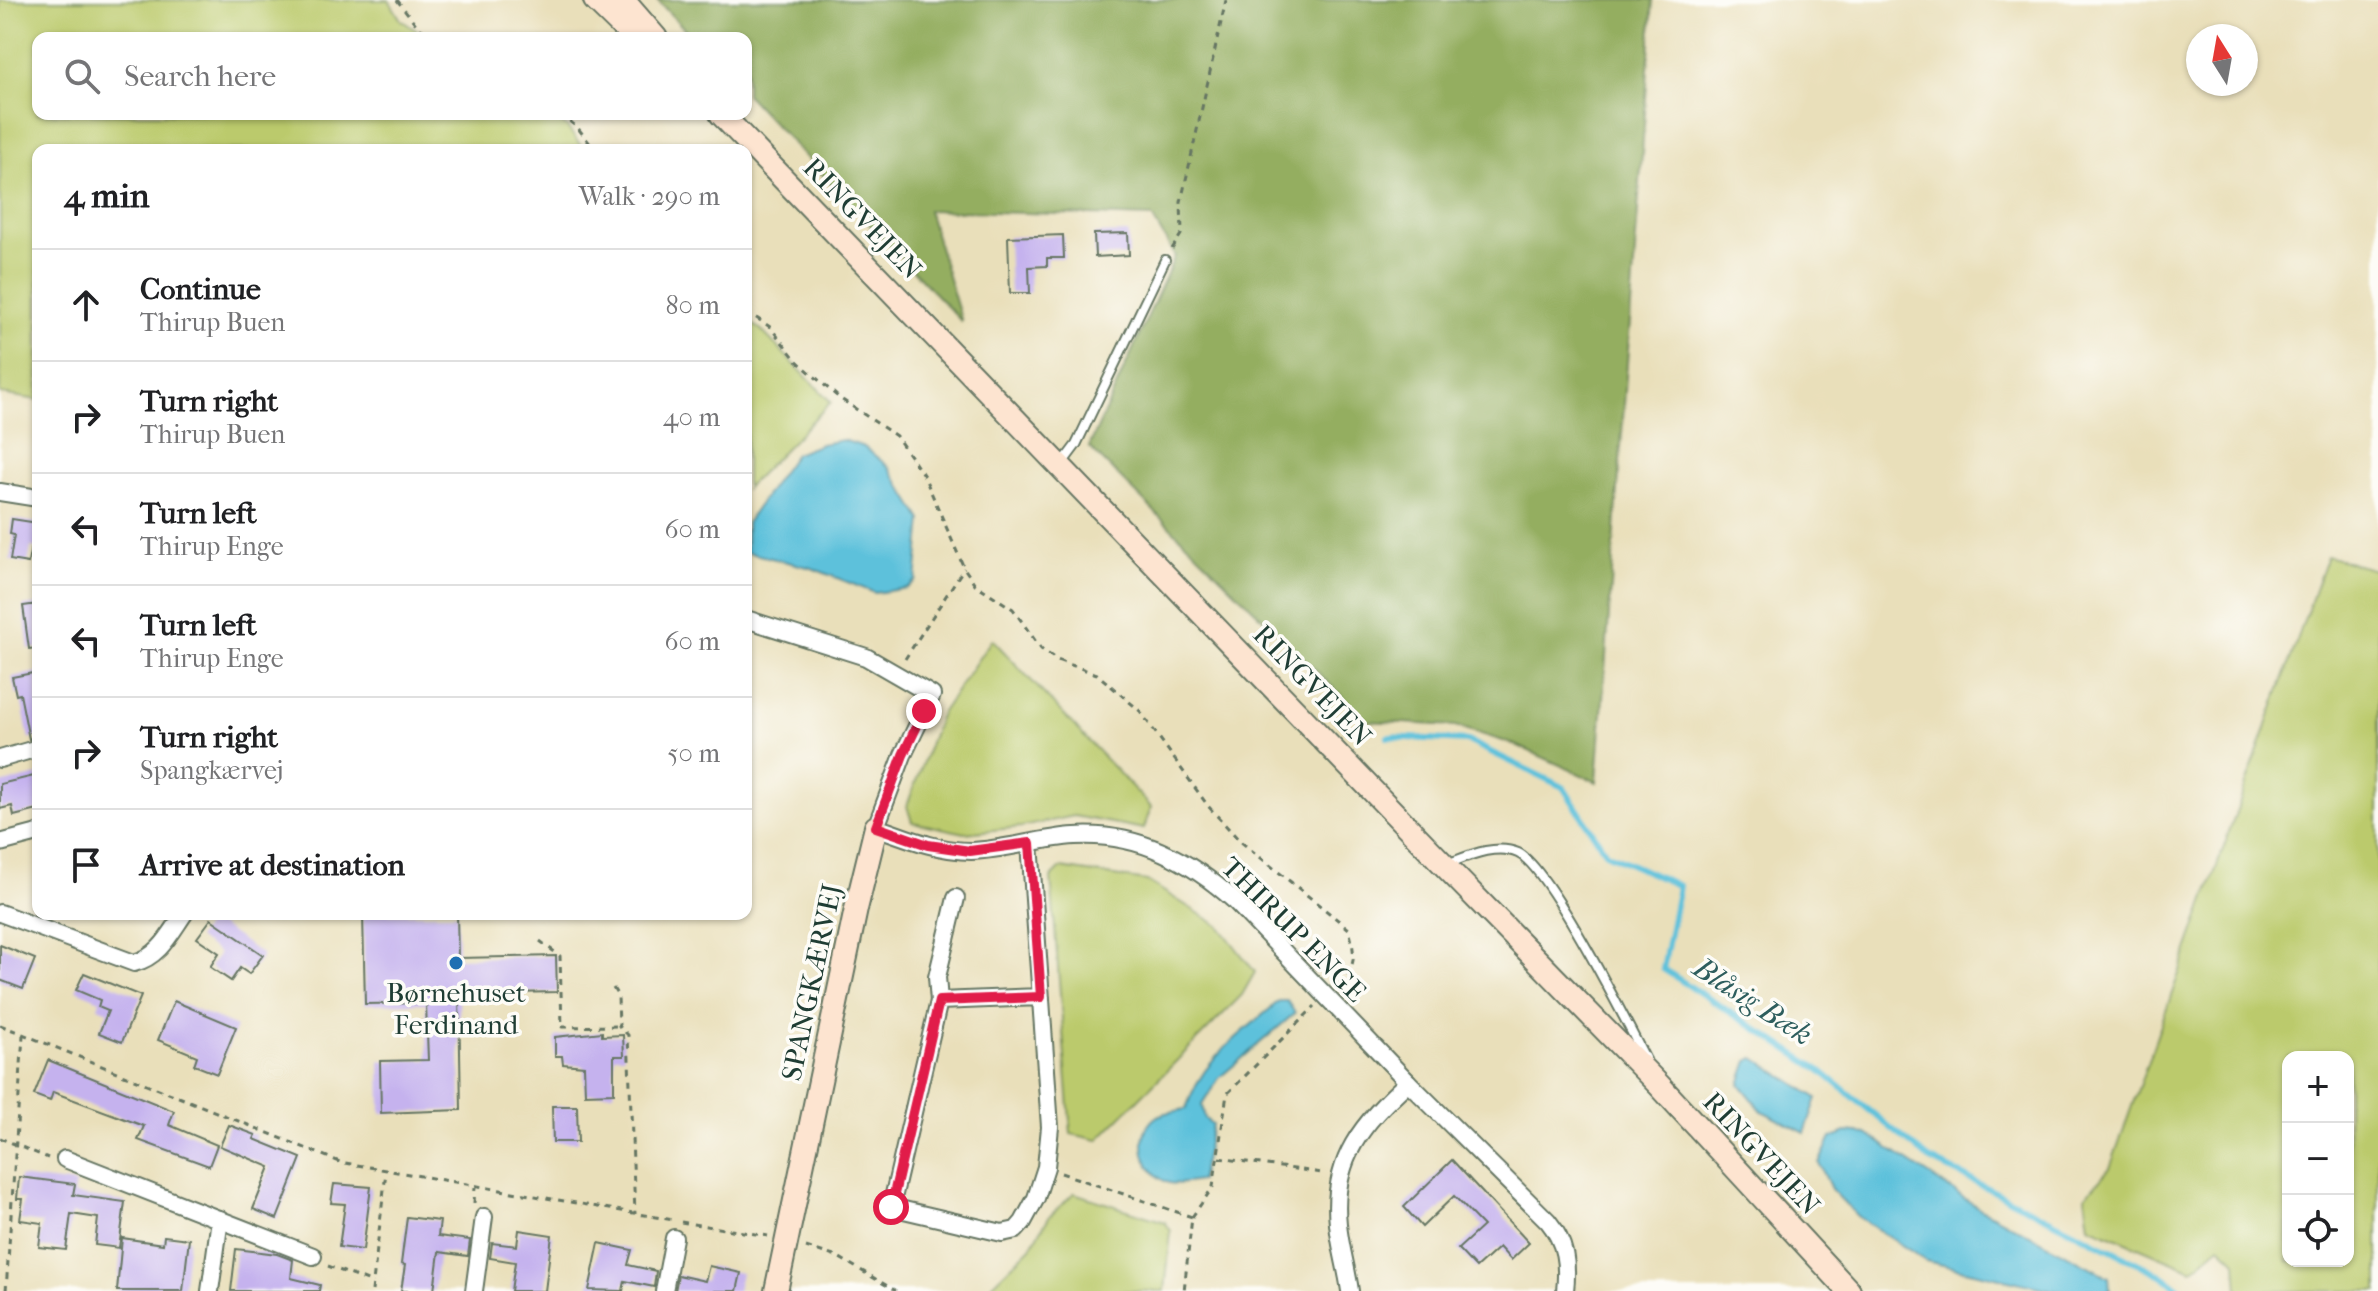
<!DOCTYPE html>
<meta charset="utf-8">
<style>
:root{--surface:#fff;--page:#f6f6f6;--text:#202124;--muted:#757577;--line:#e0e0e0}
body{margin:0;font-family:"IM FELL French Canon",serif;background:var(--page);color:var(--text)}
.controls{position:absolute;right:24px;bottom:24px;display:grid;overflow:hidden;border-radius:16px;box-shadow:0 2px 6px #0004}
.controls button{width:72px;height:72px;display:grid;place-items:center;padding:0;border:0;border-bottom:2px solid var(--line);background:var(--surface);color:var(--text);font:40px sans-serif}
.compass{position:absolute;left:2186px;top:24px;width:72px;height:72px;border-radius:50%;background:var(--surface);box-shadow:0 2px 6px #0004;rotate:349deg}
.stop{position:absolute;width:24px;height:24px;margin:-18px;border:6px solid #e11d48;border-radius:50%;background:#fff}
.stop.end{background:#e11d48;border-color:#fff;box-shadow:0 2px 8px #0008}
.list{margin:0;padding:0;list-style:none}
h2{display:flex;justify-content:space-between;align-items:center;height:104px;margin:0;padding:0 32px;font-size:34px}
h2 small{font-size:26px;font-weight:400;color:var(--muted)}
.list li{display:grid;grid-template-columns:52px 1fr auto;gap:24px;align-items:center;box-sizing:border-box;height:112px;padding:0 32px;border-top:2px solid var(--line)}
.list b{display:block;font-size:30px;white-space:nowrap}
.list p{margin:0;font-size:26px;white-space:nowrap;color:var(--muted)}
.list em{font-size:26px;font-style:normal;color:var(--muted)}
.icon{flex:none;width:44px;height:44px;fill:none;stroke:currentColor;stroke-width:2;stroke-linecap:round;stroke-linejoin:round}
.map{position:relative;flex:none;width:2378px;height:1291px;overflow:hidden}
.search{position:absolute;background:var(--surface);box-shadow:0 2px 6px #0004;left:32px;top:32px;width:720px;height:88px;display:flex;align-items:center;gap:20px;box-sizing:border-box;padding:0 28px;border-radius:16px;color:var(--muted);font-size:30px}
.panel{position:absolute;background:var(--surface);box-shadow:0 2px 6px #0004;left:32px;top:144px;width:720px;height:776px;border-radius:16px}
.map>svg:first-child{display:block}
.green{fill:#bbca6c;stroke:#6d8450;stroke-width:2;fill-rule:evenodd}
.forest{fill:#94ae60;stroke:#5a764a;stroke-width:2}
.water{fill:#5dc1db;stroke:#3e7f88;stroke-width:2}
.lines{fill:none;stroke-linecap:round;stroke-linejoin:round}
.stream{stroke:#5dc1db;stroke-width:6}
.building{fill:#c5b2ee}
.lane-casing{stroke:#667663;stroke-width:12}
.street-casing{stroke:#667663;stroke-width:20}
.secondary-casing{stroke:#667663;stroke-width:26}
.path{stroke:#667663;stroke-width:3;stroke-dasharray:6 6;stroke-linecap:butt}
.lane{stroke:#fff;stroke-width:8}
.street{stroke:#fff;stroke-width:16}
.secondary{stroke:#fde4d0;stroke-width:22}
.route{stroke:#e11d48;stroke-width:10}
.poi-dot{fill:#1f6fb2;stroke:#fdfcf7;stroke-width:3}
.labels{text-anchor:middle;stroke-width:7;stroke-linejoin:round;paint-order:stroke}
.street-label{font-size:28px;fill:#1f3d34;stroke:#fdfcf7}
.poi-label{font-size:28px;fill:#1f3d34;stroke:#fdfcf7}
.water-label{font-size:30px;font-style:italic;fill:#2e5e5e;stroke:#fdfcf7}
</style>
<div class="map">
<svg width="2378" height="1291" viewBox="0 0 2378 1291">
<rect width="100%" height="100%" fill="#fdfcf7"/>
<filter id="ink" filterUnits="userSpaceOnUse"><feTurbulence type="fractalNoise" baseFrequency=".0125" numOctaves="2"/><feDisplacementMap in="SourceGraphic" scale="16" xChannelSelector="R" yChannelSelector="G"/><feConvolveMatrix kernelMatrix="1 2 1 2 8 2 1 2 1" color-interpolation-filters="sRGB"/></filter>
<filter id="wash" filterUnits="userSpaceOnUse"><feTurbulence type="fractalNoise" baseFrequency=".006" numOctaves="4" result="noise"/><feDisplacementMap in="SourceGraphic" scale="32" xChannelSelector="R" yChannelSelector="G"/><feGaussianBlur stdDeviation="1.8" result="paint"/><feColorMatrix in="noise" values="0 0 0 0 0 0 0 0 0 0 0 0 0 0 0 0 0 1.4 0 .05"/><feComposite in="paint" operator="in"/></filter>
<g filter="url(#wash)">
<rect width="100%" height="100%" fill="#e9dfba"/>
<g class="green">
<polygon points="0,0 389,0 401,20 428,38 38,38 38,114 547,114 566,126 584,150 38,150 38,400 0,394"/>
<polygon points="746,320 760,329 831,402 746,488"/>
<path d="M2327,556L2378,571V1291H2238L2236,1261L2220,1246L2192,1270L2089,1226L2085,1196L2110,1168ZM2288,1057H2348V1261H2288Z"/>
<polygon points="992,639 1151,807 1144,829 1074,816 1022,827 965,833 912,822 907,806 940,715"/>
<polygon points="1061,868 1147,881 1219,926 1255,972 1242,995 1098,1140 1071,1134 1051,878"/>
<polygon points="1074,1193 1165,1222 1171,1231 1165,1291 986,1291 1031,1247 1049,1217"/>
</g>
<polygon class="forest" points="657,0 1653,0 1597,782 1516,745 1455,726 1367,721 1089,447 1175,256 1152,217 928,210 962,322 746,94 746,38 693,38"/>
<g class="water">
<polygon points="843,440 864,447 889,467 922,520 916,580 907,588 875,593 812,568 746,552 746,523 795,454 821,444"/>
<path d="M1279,1001H1287L1295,1013L1219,1078L1202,1105L1205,1119L1212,1124L1200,1181C1191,1182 1178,1185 1169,1183C1144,1174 1132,1135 1156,1117C1164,1112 1177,1111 1186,1109C1201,1059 1242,1034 1279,1001Z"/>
<polygon points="1755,1058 1817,1098 1805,1133 1762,1111 1740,1084 1748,1061"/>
<polygon points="1846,1132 1867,1134 1979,1208 2109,1277 2110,1291 2056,1291 1926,1261 1857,1216 1831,1189 1819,1163 1831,1138"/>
</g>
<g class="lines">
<polyline class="stream" points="1388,737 1468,741 1563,787 1606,853 1679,886 1663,969 1820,1070 1929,1159 2161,1275 2183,1291"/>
</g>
<g id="blocks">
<g class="building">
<polygon points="1128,233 1129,255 1095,257 1094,234"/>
<polygon points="1063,235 1064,258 1047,258 1047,266 1029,267 1030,293 1010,293 1008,237"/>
<polygon points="12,519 38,523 38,548 31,547 28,563 10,560 14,535 10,534"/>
<polygon points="38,604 38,648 29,649 23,606"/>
<polygon points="38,672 38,737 29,739 20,694 16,695 12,677"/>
<polygon points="38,775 38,810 14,816 12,806 0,809 0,784"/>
<polygon points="363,914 457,914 458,958 556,956 557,992 459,994 461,1110 381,1113 380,1061 428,1060 426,1003 365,1004"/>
<polygon points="211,919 263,955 249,974 240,968 231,981 210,967 219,953 197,938"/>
<polygon points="0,945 35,959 23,989 0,980"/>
<polygon points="84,973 141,996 122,1042 99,1033 108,1011 98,1007 100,1000 76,990"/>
<polygon points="174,1001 236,1027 217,1074 194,1065 197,1056 158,1040"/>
<polygon points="602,1032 602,1036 623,1035 624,1056 614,1056 614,1093 585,1094 584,1066 563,1064 562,1056 555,1056 555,1037"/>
<polygon points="48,1060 174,1111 169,1125 217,1145 209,1166 138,1140 144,1126 53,1092 50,1101 34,1095"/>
<polygon points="552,1106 577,1106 578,1142 553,1142"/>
<polygon points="229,1125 256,1135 254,1139 301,1158 277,1219 253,1209 270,1167 220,1146"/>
<polygon points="1452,1160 1529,1243 1511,1260 1499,1247 1476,1268 1458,1249 1483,1226 1454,1196 1422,1227 1404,1207"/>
<polygon points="19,1177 75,1184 73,1195 125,1202 119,1248 95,1245 98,1218 71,1214 66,1250 39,1247 42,1223 20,1220 23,1199 17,1199"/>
<polygon points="334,1184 371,1187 363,1250 339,1247 345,1204 331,1203"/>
<polygon points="407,1217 440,1221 438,1236 470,1240 468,1256 439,1252 434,1291 401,1291 405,1265 401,1264"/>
<polygon points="519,1230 552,1235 545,1291 511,1291 515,1262 490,1258 492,1243 517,1246"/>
<polygon points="164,1236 189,1239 183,1291 117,1291 122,1238 163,1244"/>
<polygon points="599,1243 632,1250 628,1265 656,1271 654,1287 625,1281 623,1291 589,1290"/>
<polygon points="236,1249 277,1254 293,1260 291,1278 320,1285 319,1291 231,1291"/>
<polygon points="709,1266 741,1273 737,1291 675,1291 678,1275 705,1281"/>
</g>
</g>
</g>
<g filter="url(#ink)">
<use href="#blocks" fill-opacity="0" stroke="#667663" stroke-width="2"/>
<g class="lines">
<defs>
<g id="lane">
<polyline points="1061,465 1076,445 1165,260"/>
<path d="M1447,864C1468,856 1496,843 1518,853C1548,866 1627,1023 1646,1060"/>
</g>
<g id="street">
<polyline points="0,492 38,498"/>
<path d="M746,619L866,657L932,695L903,755L876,827C907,838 938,851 971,851C1006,850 1040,838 1075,836C1137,832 1191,861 1235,901L1408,1082L1548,1221C1566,1243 1568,1264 1565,1291"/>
<polyline points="0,759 38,748"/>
<polyline points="0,843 38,833"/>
<polyline points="1030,843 1050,1127 1046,1167 1036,1198 1023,1222 1016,1230 1002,1233 891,1207 939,1001 1041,997"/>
<path d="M0,913L134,963C159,957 170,934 184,914"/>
<polyline points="939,1001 937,977 956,898"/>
<polyline points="65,1159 313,1256"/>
<polyline points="210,1291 220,1219"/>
<polyline points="474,1291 484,1217"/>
<polyline points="664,1291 674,1238"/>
<path d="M1350,1291C1347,1269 1340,1247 1338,1224C1331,1159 1363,1123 1408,1082"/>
</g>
<g id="secondary">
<polyline points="595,0 634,38"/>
<polyline points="623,0 656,38"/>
<polyline points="721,114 1444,865 1659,1085 1849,1291"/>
<polyline points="776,1291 856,909 876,827"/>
</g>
</defs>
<use href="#lane" class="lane-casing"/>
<use href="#street" class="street-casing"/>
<use href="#secondary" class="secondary-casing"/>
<g class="path">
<polyline points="397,0 419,28 437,38"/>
<polyline points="560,114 577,127 595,150"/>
<polyline points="1172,249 1182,233 1181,202 1226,0"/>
<path d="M746,311L770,327L797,361L838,397L896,436L924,476L964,568L975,584L1013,609L1041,649L1057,660L1097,674L1140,711L1208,806L1240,841L1349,929C1355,955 1358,966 1337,984"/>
<polyline points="905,659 964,568"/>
<polyline points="540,941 560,956 562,1027 619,1026"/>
<polyline points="613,988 618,996 619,1026 628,1035 635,1214"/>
<polyline points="0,1025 340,1162 673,1220"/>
<polyline points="0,1138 48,1158"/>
<polyline points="1219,1158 1322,1173"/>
<polyline points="1061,1173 1192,1217 1184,1291"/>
<polyline points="474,1203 475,1187"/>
<polyline points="1192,1217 1213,1187 1227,1094 1315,1006"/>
<polyline points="681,1222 768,1236"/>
<polyline points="806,1247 840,1258 896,1291"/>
<polyline points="328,1266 373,1283"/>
<polyline points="6,1291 23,1035"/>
<polyline points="372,1291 386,1172"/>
</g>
<use href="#lane" class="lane"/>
<use href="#street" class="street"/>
<use href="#secondary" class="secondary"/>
</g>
</g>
<g class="lines" filter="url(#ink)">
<polyline class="route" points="891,1207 939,1001 1041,997 1030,843 970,851 928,845 876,827 903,755 924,711"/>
</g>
<circle class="poi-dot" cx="456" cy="963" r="8"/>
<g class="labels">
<g class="street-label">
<text transform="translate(863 218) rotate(46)" y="10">RINGVEJEN</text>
<text transform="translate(1313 685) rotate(46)" y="10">RINGVEJEN</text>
<text transform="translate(1294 929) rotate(45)" y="10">THIRUP ENGE</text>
<text transform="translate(811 982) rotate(-78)" y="10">SPANGKÆRVEJ</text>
<text transform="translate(1762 1153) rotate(47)" y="10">RINGVEJEN</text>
</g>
<g class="poi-label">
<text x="456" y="1002">Børnehuset<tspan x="456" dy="32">Ferdinand</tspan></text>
</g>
<g class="water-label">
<text transform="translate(1753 1001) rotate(33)" y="10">Blåsig Bæk</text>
</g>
</g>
</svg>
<div class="controls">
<button>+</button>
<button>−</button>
<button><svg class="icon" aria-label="locate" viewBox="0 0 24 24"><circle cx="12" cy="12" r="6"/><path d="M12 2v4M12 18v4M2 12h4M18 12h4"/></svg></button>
</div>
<svg class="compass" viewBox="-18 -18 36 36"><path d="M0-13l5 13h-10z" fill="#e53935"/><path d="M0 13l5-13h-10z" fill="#757577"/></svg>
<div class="stop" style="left:891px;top:1207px"></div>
<div class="stop end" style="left:924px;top:711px"></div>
<div class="search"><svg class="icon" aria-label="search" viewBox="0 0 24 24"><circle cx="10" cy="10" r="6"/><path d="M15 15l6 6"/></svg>Search here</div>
<section class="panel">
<h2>4 min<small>Walk · 290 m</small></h2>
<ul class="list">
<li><svg class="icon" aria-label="ahead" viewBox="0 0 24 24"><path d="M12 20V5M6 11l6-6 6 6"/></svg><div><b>Continue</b><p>Thirup Buen</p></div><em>80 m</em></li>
<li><svg class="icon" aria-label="right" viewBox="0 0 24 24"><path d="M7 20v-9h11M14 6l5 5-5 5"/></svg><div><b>Turn right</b><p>Thirup Buen</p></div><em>40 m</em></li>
<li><svg class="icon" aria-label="left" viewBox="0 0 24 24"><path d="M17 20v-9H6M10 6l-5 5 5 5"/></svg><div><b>Turn left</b><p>Thirup Enge</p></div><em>60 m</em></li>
<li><svg class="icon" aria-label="left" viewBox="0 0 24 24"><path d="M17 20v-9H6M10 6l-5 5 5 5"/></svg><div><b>Turn left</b><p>Thirup Enge</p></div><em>60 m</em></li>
<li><svg class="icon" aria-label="right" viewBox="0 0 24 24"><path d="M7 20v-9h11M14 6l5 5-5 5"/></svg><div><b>Turn right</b><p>Spangkærvej</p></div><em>50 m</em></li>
<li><svg class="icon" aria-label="arrive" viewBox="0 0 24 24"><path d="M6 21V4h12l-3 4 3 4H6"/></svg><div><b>Arrive at destination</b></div></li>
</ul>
</section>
</div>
